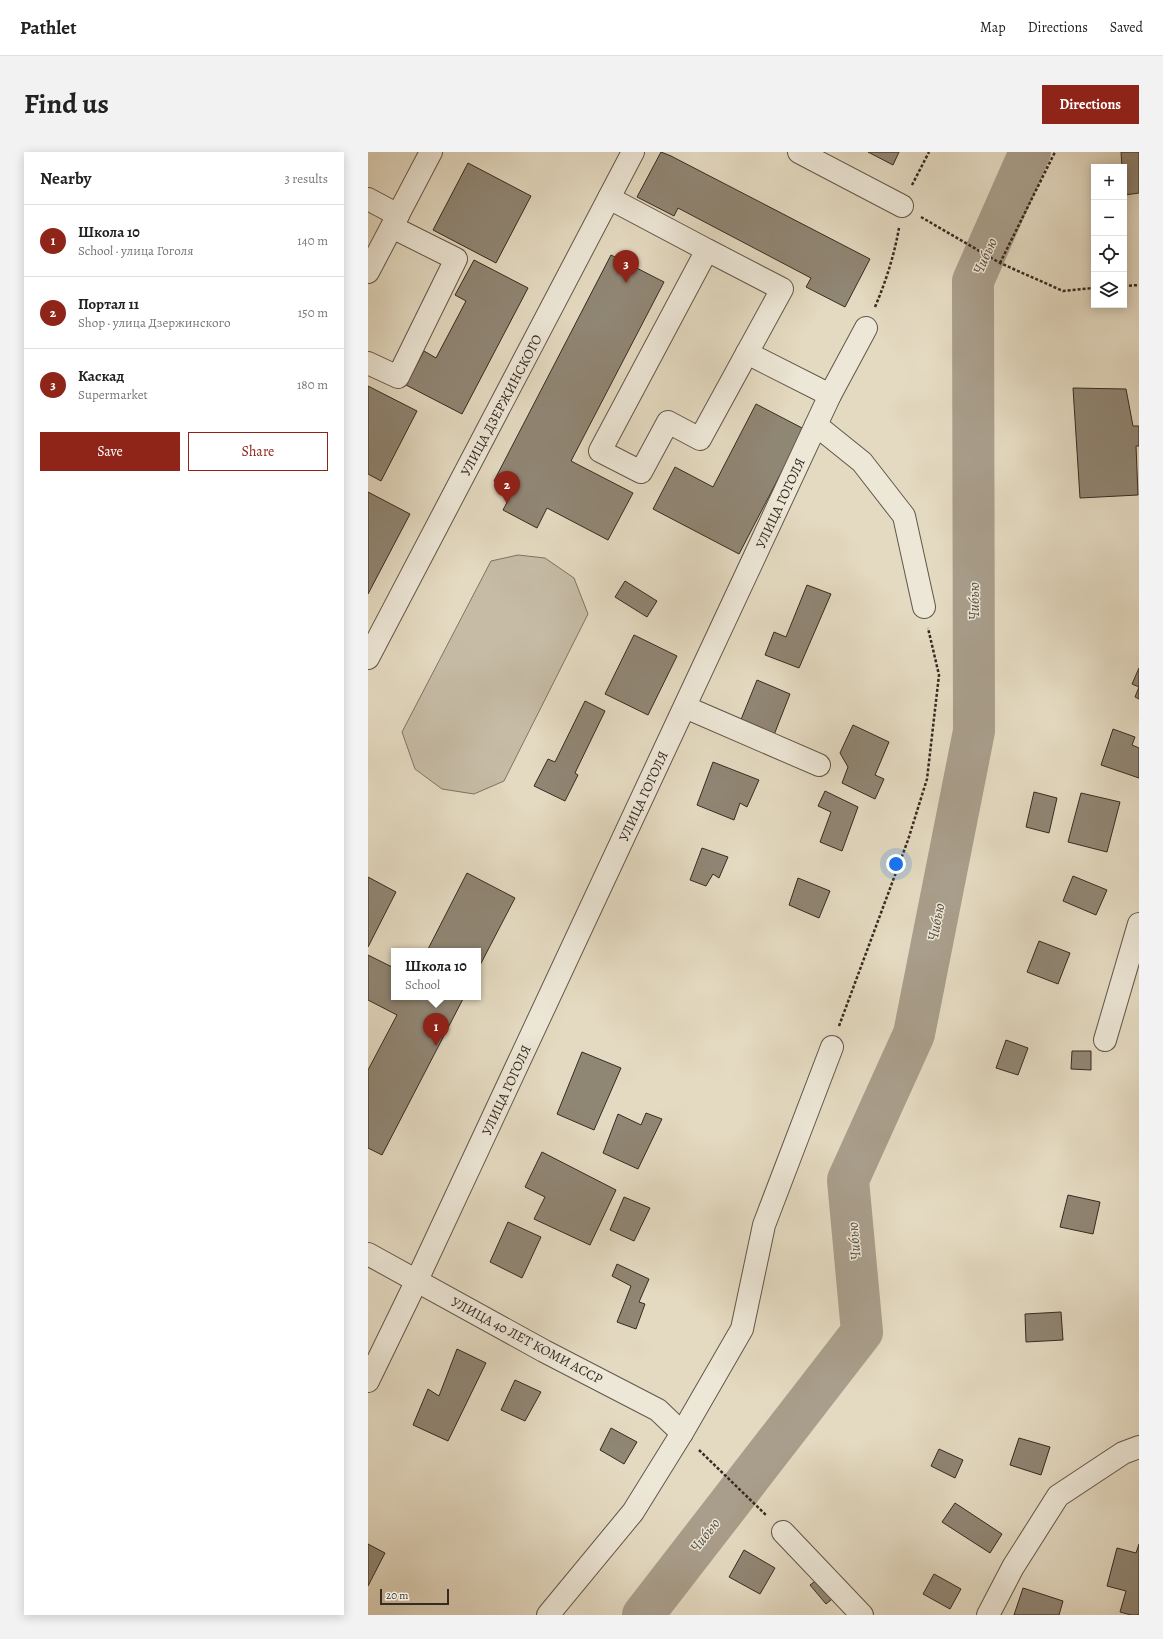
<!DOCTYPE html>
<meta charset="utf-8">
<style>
:root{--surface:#fff;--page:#f2f2f2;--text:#222;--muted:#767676;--line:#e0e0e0;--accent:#8f2418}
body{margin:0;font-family:Alegreya,serif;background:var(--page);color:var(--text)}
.controls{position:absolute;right:12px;top:12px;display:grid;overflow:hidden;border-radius:0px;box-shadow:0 2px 10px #0003}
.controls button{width:36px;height:36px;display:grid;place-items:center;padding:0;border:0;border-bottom:1px solid var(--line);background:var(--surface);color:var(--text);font:20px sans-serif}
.scale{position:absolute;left:12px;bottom:10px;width:69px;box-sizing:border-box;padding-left:4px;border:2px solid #362b21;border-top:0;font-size:11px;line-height:14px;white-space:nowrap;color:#362b21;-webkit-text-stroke:3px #ede7d7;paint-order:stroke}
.you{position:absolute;left:528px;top:712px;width:14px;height:14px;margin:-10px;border:3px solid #fff;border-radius:50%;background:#1a73e8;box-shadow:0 0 0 6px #1a73e833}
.badge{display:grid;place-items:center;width:26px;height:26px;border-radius:50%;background:var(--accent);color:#fff;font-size:13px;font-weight:700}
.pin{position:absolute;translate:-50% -33px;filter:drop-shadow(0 1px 2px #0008)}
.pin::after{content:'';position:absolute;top:21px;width:14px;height:12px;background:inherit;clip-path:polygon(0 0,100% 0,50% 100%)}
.popup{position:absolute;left:23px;top:796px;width:90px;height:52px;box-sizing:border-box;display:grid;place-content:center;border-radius:0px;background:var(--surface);filter:drop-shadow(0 1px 3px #0005);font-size:13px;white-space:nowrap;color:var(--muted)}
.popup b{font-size:15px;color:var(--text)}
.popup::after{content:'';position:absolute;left:50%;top:100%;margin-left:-8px;border:8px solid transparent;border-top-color:var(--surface)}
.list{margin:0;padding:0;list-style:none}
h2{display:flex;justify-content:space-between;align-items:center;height:52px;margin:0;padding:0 16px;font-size:17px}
h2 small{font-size:13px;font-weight:400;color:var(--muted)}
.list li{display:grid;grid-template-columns:26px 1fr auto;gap:12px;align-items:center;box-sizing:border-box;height:72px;padding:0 16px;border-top:1px solid var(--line)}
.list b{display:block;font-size:15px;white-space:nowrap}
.list p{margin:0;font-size:13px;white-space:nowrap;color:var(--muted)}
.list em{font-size:13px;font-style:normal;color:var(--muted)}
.actions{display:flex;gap:8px;padding:12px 16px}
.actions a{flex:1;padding:9px 0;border:1px solid var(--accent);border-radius:0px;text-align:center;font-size:14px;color:var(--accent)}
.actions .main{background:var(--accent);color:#fff}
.icon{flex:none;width:22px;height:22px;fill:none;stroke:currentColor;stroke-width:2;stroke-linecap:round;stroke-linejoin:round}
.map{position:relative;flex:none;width:771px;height:1463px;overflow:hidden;border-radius:0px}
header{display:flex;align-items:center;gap:24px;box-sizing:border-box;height:56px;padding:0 20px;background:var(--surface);border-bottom:1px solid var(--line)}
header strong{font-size:19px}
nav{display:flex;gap:22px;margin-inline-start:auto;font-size:14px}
.intro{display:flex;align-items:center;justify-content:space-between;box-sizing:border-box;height:96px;padding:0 24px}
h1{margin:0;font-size:28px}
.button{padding:10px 18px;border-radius:0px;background:var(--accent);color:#fff;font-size:14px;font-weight:700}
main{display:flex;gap:24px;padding:0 24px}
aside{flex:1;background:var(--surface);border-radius:0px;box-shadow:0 2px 10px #0003}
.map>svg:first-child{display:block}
.green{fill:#c6bca6;stroke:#7e7464}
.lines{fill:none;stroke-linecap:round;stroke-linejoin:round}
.river{stroke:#a99e8b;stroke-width:42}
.building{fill:#908674;stroke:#362b21}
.minor-casing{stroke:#625749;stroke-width:24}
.path{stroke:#362b21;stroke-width:2.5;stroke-dasharray:3 2;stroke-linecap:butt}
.minor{stroke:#ede7d7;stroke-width:22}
.labels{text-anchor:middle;stroke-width:3;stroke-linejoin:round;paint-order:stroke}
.street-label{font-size:14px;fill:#362b21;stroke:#ede7d7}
.water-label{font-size:15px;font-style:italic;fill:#584e41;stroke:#ede7d7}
</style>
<header>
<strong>Pathlet</strong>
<nav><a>Map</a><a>Directions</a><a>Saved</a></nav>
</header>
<div class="intro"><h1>Find us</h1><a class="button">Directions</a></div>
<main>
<aside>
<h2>Nearby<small>3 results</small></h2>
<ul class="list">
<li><span class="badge">1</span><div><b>Школа 10</b><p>School · улица Гоголя</p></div><em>140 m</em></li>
<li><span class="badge">2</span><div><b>Портал 11</b><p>Shop · улица Дзержинского</p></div><em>150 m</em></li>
<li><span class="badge">3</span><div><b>Каскад</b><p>Supermarket</p></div><em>180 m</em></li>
</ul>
<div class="actions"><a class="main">Save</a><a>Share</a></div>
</aside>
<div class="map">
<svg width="771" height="1463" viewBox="0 0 771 1463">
<rect width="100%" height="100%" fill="#e4dac1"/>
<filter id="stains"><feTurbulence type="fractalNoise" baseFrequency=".005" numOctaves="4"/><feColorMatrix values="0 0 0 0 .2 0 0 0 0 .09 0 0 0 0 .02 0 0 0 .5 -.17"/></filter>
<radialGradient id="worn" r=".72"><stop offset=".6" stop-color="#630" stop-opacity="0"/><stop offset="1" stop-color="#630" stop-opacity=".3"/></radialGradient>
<polygon class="green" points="150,403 177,406 206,426 220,462 136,629 106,642 74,637 47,617 34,580 123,409"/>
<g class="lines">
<polyline class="river" points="275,1463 494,1180 480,1028 546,882 606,579 605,129 662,0"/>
</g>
<g class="building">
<polygon points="293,0 303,4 502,107 477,155 438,135 443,126 310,56 306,64 269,45"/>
<polygon points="500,0 531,0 525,13"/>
<polygon points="753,0 771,0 771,41 757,43 756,15 754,15"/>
<polygon points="100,11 163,44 128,111 65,78"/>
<polygon points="243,103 296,130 203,309 265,341 240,388 179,356 169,376 135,358 145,339 126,329"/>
<polygon points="106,108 160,136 94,262 38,233 56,199 68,206 98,149 87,143"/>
<polygon points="0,234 49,259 13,329 0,322"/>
<polygon points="705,236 758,237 765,274 771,274 771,294 768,294 770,343 712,346"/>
<polygon points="388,252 436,277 371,402 285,357 307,315 345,335"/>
<polygon points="0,340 42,362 0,442"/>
<polygon points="257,429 289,449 279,465 247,445"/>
<polygon points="439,433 463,442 431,516 397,503 406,480 418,485"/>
<polygon points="266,483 309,504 280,563 237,542"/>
<polygon points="771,516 771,547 767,545 771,535 764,532"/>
<polygon points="389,528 422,542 404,588 370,575"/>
<polygon points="217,549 237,559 207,621 210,623 197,649 166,634 180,607 187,610"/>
<polygon points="485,573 521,590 507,623 516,627 507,647 474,631 480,615 472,601"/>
<polygon points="745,577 767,585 764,593 771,596 771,626 733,613"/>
<polygon points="345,610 391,628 379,655 372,651 366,668 329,653"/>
<polygon points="457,639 490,655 474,699 452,690 463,660 450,654"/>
<polygon points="666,640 689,646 681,681 658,675"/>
<polygon points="713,641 752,650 739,700 700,690"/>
<polygon points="334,696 360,705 351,726 345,722 338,734 322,728"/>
<polygon points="99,721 147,746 110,817 110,799 59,799"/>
<polygon points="705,724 739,738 728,763 695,749"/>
<polygon points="0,725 28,740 0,795"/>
<polygon points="430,726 462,739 451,766 421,753"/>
<polygon points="671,789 702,801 690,832 659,820"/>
<polygon points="0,803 26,816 26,845 96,845 14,1003 0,996 0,918 29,863 0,848"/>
<polygon points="638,888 660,896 650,923 628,916"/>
<polygon points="704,899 723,899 723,918 703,917"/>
<polygon points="214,900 253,916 226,978 189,962"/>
<polygon points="278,961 294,967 270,1017 235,1001 250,962 273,973"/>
<polygon points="174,1000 248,1038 222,1093 166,1067 177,1045 157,1035"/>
<polygon points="700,1043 732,1050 725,1082 692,1075"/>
<polygon points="256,1045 282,1056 266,1089 242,1078"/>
<polygon points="140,1070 173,1085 154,1126 122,1110"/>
<polygon points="249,1112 281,1127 271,1150 277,1152 268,1177 249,1170 263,1134 244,1124"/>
<polygon points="693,1160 695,1188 658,1190 657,1162"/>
<polygon points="89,1197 118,1211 80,1289 45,1273 60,1237 71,1244"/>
<polygon points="147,1228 173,1240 157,1269 133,1258"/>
<polygon points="243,1276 269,1290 256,1312 232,1298"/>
<polygon points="651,1286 682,1295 673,1323 642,1313"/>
<polygon points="571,1297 595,1308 587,1326 563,1314"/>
<polygon points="587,1351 634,1382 622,1401 574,1370"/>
<polygon points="0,1392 17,1401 0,1434"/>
<polygon points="771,1392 771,1463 763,1463 752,1460 758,1439 739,1434 749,1396 768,1401"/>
<polygon points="376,1398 407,1416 392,1442 361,1425"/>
<polygon points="566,1422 593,1437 582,1457 555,1442"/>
<polygon points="454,1424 469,1443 458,1452 442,1433"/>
<polygon points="655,1436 695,1449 691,1463 646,1463"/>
</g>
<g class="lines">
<defs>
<g id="minor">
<polyline points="431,0 534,54"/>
<polyline points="241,46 339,98 232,299 273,320 300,270 332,287 414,137 339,98"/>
<polyline points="0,47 30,63"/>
<polyline points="0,120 63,0"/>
<polyline points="379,201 462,243"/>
<polyline points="0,211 30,225 88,107 24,75"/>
<polyline points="448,273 494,310 536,364 556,455"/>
<polyline points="0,506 265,0"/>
<polyline points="317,555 451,613"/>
<polyline points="737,888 771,772"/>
<polyline points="0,1102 176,1199 290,1258 314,1281"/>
<polyline points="0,1229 49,1128 462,243 498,176"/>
<polyline points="415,1380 494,1463"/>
<polyline points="180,1463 265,1360 314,1281 374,1177 396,1073 464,895"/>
<polyline points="620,1463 645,1415 690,1344 755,1301 771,1295"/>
</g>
</defs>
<use href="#minor" class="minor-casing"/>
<g class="path">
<polyline points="544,33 561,0"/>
<polyline points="553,65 632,111 695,139 726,136"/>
<polyline points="632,111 687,0"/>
<polyline points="756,134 771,133"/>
<path d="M507,155C518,129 526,104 531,76"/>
<polyline points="471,874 540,688 559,627 571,523 560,476"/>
<polyline points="331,1298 399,1364"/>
</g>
<use href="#minor" class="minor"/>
</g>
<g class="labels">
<g class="street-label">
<text transform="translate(133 253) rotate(-62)" y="5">УЛИЦА ДЗЕРЖИНСКОГО</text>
<text transform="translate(412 351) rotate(-65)" y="5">УЛИЦА ГОГОЛЯ</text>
<text transform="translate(275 644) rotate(-65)" y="5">УЛИЦА ГОГОЛЯ</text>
<text transform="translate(138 938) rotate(-65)" y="5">УЛИЦА ГОГОЛЯ</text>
<text transform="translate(159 1188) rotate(28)" y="5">УЛИЦА 40 ЛЕТ КОМИ АССР</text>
</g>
<g class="water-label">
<text transform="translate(617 104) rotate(-66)" y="5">Чибью</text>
<text transform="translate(606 449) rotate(-90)" y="5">Чибью</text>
<text transform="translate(568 770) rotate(-79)" y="5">Чибью</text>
<text transform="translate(486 1089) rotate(-95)" y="5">Чибью</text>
<text transform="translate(337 1383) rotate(-52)" y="5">Чибью</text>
</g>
</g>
<rect width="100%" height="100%" filter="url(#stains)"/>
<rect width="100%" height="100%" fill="url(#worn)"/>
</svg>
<div class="controls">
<button>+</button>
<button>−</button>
<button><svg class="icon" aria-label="locate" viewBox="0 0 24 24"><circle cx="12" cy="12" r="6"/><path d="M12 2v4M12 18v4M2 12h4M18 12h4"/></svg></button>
<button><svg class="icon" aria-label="layers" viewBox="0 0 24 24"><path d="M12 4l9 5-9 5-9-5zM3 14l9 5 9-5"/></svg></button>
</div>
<div class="scale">20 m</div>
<div class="you"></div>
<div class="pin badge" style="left:68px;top:894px">1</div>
<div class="popup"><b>Школа 10</b>School</div>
<div class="pin badge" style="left:139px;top:352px">2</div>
<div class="pin badge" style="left:258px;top:131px">3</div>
</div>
</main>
